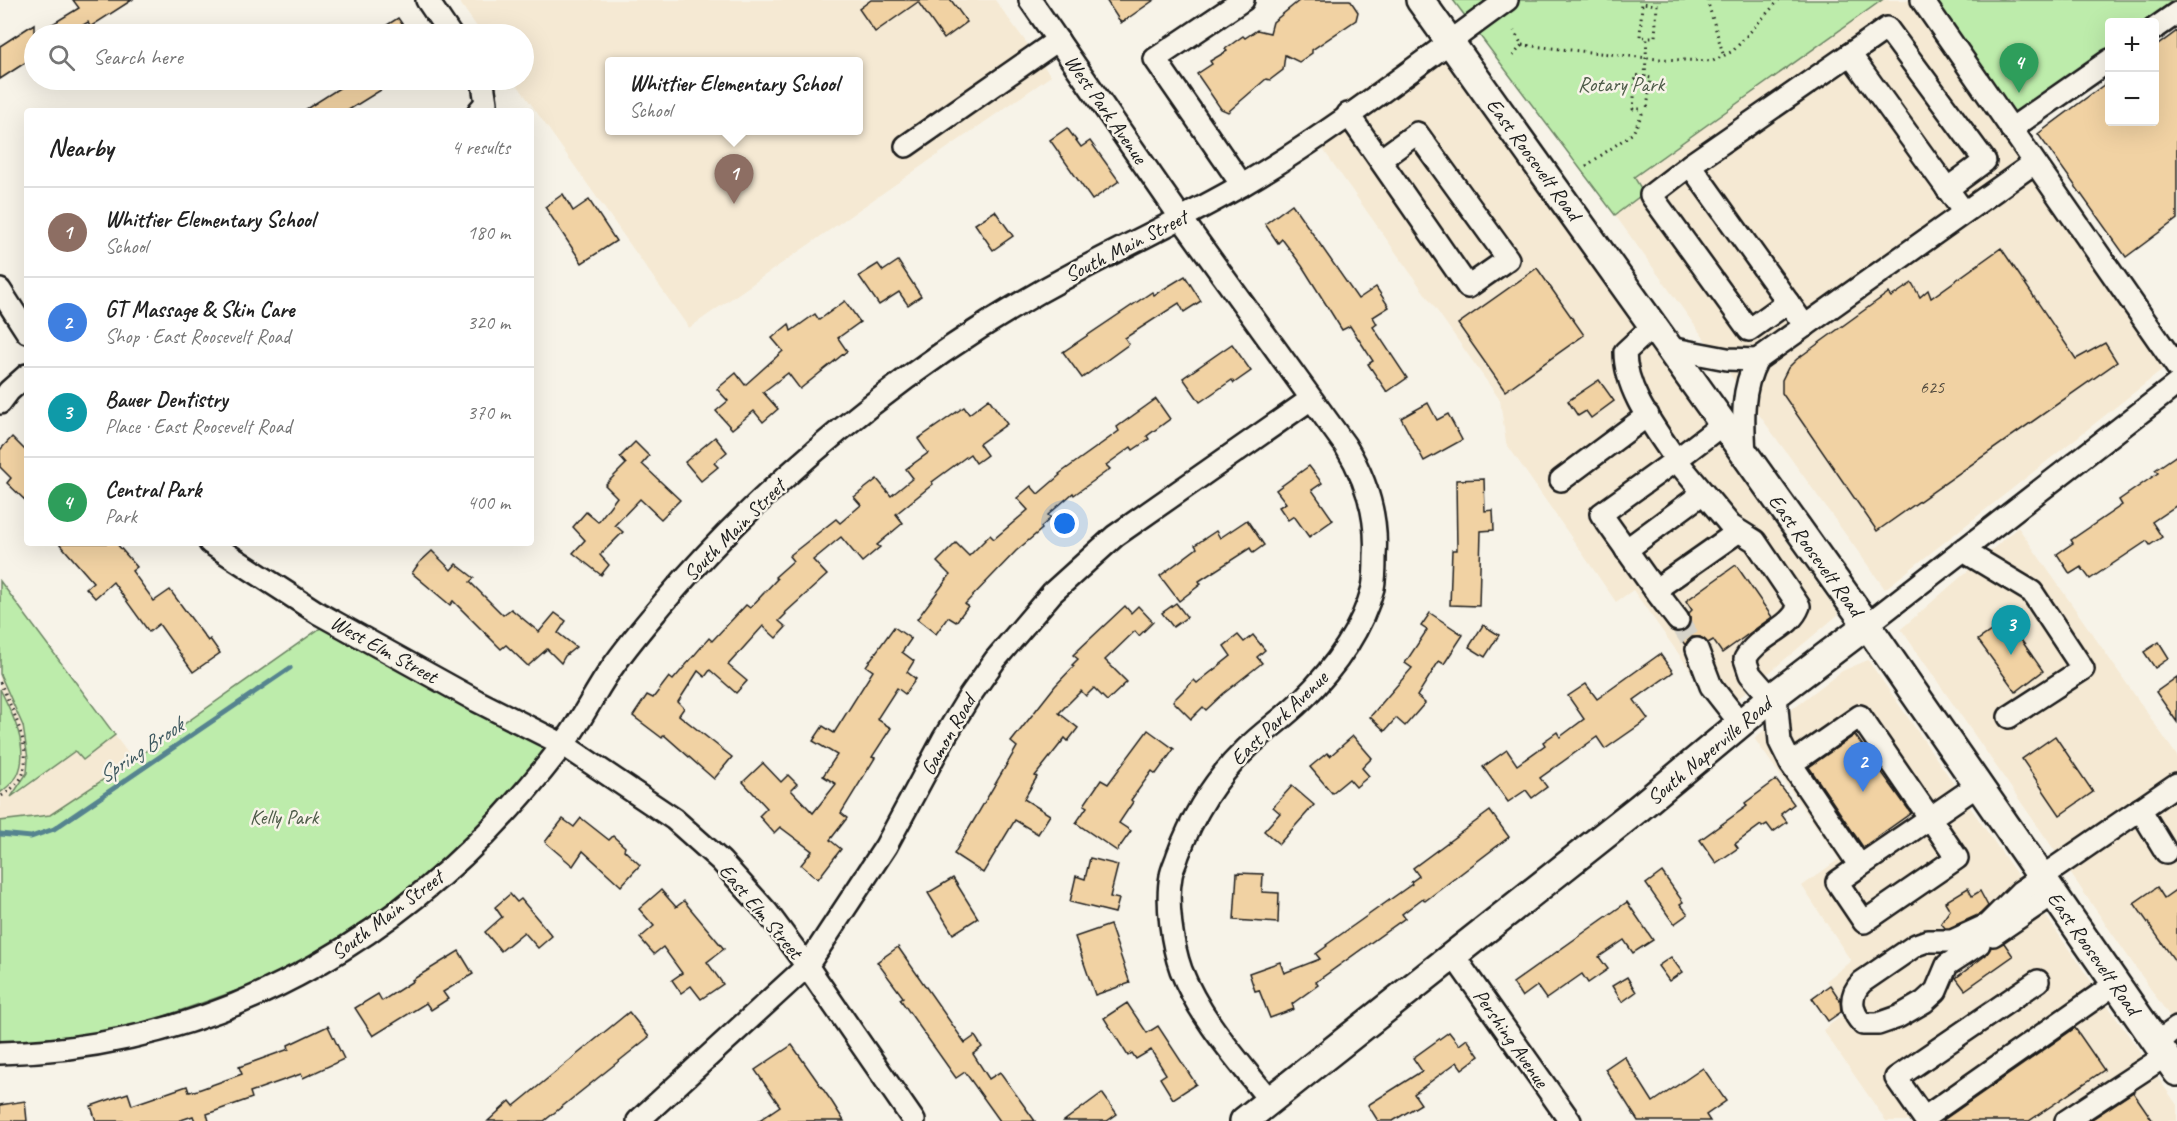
<!DOCTYPE html>
<meta charset="utf-8">
<style>
:root{--surface:#fff;--page:#f6f6f6;--text:#222;--muted:#767676;--line:#e0e0e0;--accent:#c8321e}
body{margin:0;font-family:Caveat,sans-serif;background:var(--page);color:var(--text)}
.controls{position:absolute;right:18px;top:18px;display:grid;overflow:hidden;border-radius:6px;box-shadow:0 6px 24px #0002}
.controls button{width:54px;height:54px;display:grid;place-items:center;padding:0;border:0;border-bottom:2px solid var(--line);background:var(--surface);color:var(--text);font:30px sans-serif}
.you{position:absolute;left:1065px;top:524px;width:21px;height:21px;margin:-15px;border:4px solid #fff;border-radius:50%;background:#1a73e8;box-shadow:0 0 0 9px #1a73e833}
.badge{display:grid;place-items:center;width:39px;height:39px;border-radius:50%;background:var(--accent);color:#fff;font-size:20px;font-weight:700}
.pin{position:absolute;translate:-50% -50px;filter:drop-shadow(0 2px 3px #0008)}
.pin::after{content:'';position:absolute;top:32px;width:21px;height:18px;background:inherit;clip-path:polygon(0 0,100% 0,50% 100%)}
.popup{position:absolute;left:605px;top:57px;width:258px;height:78px;box-sizing:border-box;display:grid;place-content:center;border-radius:6px;background:var(--surface);filter:drop-shadow(0 2px 4px #0005);font-size:20px;white-space:nowrap;color:var(--muted)}
.popup b{font-size:22px;color:var(--text)}
.popup::after{content:'';position:absolute;left:50%;top:100%;margin-left:-12px;border:12px solid transparent;border-top-color:var(--surface)}
.list{margin:0;padding:0;list-style:none}
h2{display:flex;justify-content:space-between;align-items:center;height:78px;margin:0;padding:0 24px;font-size:26px}
h2 small{font-size:20px;font-weight:400;color:var(--muted)}
.list li{display:grid;grid-template-columns:39px 1fr auto;gap:18px;align-items:center;box-sizing:border-box;height:90px;padding:0 24px;border-top:2px solid var(--line)}
.list b{display:block;font-size:22px;white-space:nowrap}
.list p{margin:0;font-size:20px;white-space:nowrap;color:var(--muted)}
.list em{font-size:20px;font-style:normal;color:var(--muted)}
.icon{flex:none;width:33px;height:33px;fill:none;stroke:currentColor;stroke-width:2;stroke-linecap:round;stroke-linejoin:round}
.map{position:relative;flex:none;width:2177px;height:1121px;overflow:hidden}
.search{position:absolute;background:var(--surface);box-shadow:0 6px 24px #0002;left:24px;top:24px;width:510px;height:66px;display:flex;align-items:center;gap:15px;box-sizing:border-box;padding:0 21px;border-radius:33px;color:var(--muted);font-size:22px}
.panel{position:absolute;background:var(--surface);box-shadow:0 6px 24px #0002;left:24px;top:108px;width:510px;height:438px;border-radius:6px}
.map>svg:first-child{display:block}
.built{fill:#f5e9d3;fill-rule:evenodd}
.green{fill:#bdecab;stroke:#6c8464;stroke-width:1.5}
.lines{fill:none;stroke-linecap:round;stroke-linejoin:round}
.stream{stroke:#55838f;stroke-width:5}
.building{fill:#f1d2a3;stroke:#1c1c1c;stroke-width:1.5}
.minor-tunnel{stroke:#d6d3c9;stroke-width:21;stroke-dasharray:21 10;stroke-linecap:butt}
.minor-casing{stroke:#1c1c1c;stroke-width:26}
.major-casing{stroke:#1c1c1c;stroke-width:32}
.path{stroke:#1c1c1c;stroke-width:3;stroke-dasharray:1.5 4.5;stroke-linecap:butt}
.minor{stroke:#f7f3e8;stroke-width:21}
.major{stroke:#f7f3e8;stroke-width:27}
.labels{text-anchor:middle;stroke-width:5;stroke-linejoin:round;paint-order:stroke}
.number-label{font-size:18px;fill:#514a3e}
.park-label{font-size:21px;fill:#4c5a47;stroke:#f7f3e8}
.street-label{font-size:21px;fill:#1c1c1c;stroke:#f7f3e8}
.water-label{font-size:22px;font-style:italic;fill:#3d585f;stroke:#f7f3e8}
</style>
<div class="map">
<svg width="2177" height="1121" viewBox="0 0 2177 1121">
<rect width="100%" height="100%" fill="#f7f3e8"/>
<filter id="ink" filterUnits="userSpaceOnUse"><feTurbulence type="fractalNoise" baseFrequency=".0167" numOctaves="2"/><feDisplacementMap in="SourceGraphic" scale="12" xChannelSelector="R" yChannelSelector="G"/><feConvolveMatrix kernelMatrix="1 2 1 2 8 2 1 2 1" color-interpolation-filters="sRGB"/></filter>
<g filter="url(#ink)">
<g class="built">
<path d="M458,0H995L1051,76L689,328L514,80H524V34H482ZM610,62H858V130H610Z"/>
<polygon points="1882,0 1922,0 2174,361 1885,589 1615,215 1644,193 1634,177"/>
<polygon points="1431,40 1839,614 1721,713 1633,590 1616,602 1506,443 1500,400 1308,128"/>
<polygon points="2018,527 2177,756 2177,1027 1901,629"/>
<polygon points="0,581 133,760 50,815 0,821"/>
<polygon points="1868,660 2177,1105 2177,1121 1886,1121 1823,1030 1847,1012 1826,981 1851,961 1802,886 1839,859 1754,738 1842,671"/>
</g>
<g class="green">
<polygon points="1453,0 1882,0 1634,177 1644,193 1615,215"/>
<polygon points="1922,0 2177,0 2177,2 2149,22 2110,22 2109,51 2009,126"/>
<polygon points="0,581 115,735 83,760 75,751 11,797 27,773 28,759 23,726 0,674"/>
<polygon points="322,627 552,747 444,861 355,932 264,981 148,1022 59,1040 0,1045 0,821 50,815 133,760"/>
<path d="M0,689C12,713 31,750 17,776C13,783 6,788 0,793Z"/>
</g>
<g class="lines">
<polyline class="stream" points="0,834 31,837 54,829 290,668"/>
</g>
<g class="building">
<polygon points="73,0 132,0 90,27 88,22 68,34 36,34 79,8"/>
<polygon points="871,0 951,0 967,22 944,39 918,2 875,32 859,9"/>
<polygon points="1106,0 1154,0 1121,23"/>
<polygon points="1300,0 1350,0 1358,12 1356,20 1312,50 1312,53 1299,62 1285,55 1283,70 1270,80 1266,79 1228,112 1221,109 1197,74 1212,64 1210,61 1227,51 1225,49 1243,36 1245,38 1257,30 1270,33 1273,22"/>
<polygon points="398,18 409,34 373,34"/>
<polygon points="34,24 34,57 0,79 0,46"/>
<polygon points="2177,31 2177,219 2126,257 2038,134 2109,81 2109,122 2154,122 2154,48"/>
<polygon points="352,80 397,80 347,111 303,111"/>
<polygon points="1067,128 1081,147 1090,141 1119,181 1092,200 1050,140"/>
<polygon points="563,194 573,211 589,200 616,241 582,263 545,207"/>
<polygon points="1292,204 1358,299 1376,287 1389,307 1373,317 1377,324 1373,327 1407,378 1387,392 1368,364 1373,361 1350,326 1342,330 1302,266 1282,239 1278,243 1265,224"/>
<polygon points="995,211 1013,236 993,250 975,224"/>
<polygon points="2001,248 2076,359 2105,343 2117,362 1877,531 1782,393 1782,380 1788,368 1797,359 1888,293 1891,297 1912,283 1920,297 1928,290 1931,298"/>
<polygon points="898,261 921,296 908,305 899,292 879,305 859,276 878,264 883,271"/>
<polygon points="1537,268 1584,335 1505,391 1458,324"/>
<polygon points="1185,276 1201,301 1184,312 1179,303 1125,338 1129,344 1082,378 1063,352 1152,292 1154,295"/>
<polygon points="845,301 860,322 838,338 847,351 800,389 788,373 763,392 778,409 763,422 754,411 732,429 716,411 728,401 717,389 736,373 745,385 783,351 772,338 789,324 791,331 815,314 819,320"/>
<polygon points="1232,344 1251,371 1234,383 1232,380 1200,402 1183,378"/>
<polygon points="1599,380 1614,401 1591,418 1586,411 1578,416 1568,401"/>
<polygon points="989,399 1007,424 979,444 987,455 976,463 970,454 932,482 933,484 896,514 903,523 877,545 880,547 862,562 841,537 813,560 827,575 785,613 786,614 779,621 786,627 776,638 763,626 728,665 747,681 736,693 710,670 705,677 698,671 678,702 684,708 679,715 732,757 714,779 664,735 662,738 633,716 647,695 653,698 669,677 673,680 709,638 712,641 746,605 750,608 777,579 775,577 793,561 789,556 836,519 840,523 861,505 854,497 877,479 891,496 913,478 906,469 928,453 918,439 964,407 969,414"/>
<polygon points="1156,399 1170,419 1147,436 1149,439 1133,450 1131,447 1106,465 1110,469 1074,495 1073,493 1048,515 1051,518 1041,527 1042,529 1016,551 965,604 968,606 956,622 948,617 936,634 917,619 950,575 937,562 956,543 969,556 990,535 994,539 1028,510 1017,498 1031,486 1038,494 1060,475 1059,474 1119,431 1117,427"/>
<polygon points="1428,403 1437,420 1448,414 1462,440 1424,461 1401,418"/>
<polygon points="12,437 27,452 27,502 7,483 11,478 0,467 0,450"/>
<polygon points="715,437 727,452 714,463 718,467 701,481 685,462"/>
<polygon points="635,442 649,456 642,464 680,500 661,519 640,499 615,525 623,532 600,555 609,565 601,575 573,553 585,540 573,527 586,512 598,522 617,497 605,485 626,464 620,457"/>
<polygon points="2177,455 2177,505 2152,522 2162,537 2150,545 2147,541 2090,579 2081,567 2070,574 2057,554 2073,543 2071,540 2122,505 2119,500 2158,473 2155,470"/>
<polygon points="1309,466 1322,483 1312,490 1333,520 1309,537 1294,516 1288,520 1279,507 1286,503 1276,490"/>
<polygon points="1484,479 1485,511 1493,510 1494,530 1481,531 1479,606 1450,605 1452,550 1457,550 1456,480"/>
<polygon points="1247,520 1264,545 1253,553 1250,548 1199,581 1201,584 1179,601 1160,576 1197,548 1195,545 1216,531 1220,538"/>
<polygon points="59,543 116,543 137,567 132,571 154,601 170,590 208,641 210,639 220,653 193,672 159,624 149,632 113,582 95,598 86,588 93,582"/>
<polygon points="432,551 451,570 456,564 474,578 470,582 503,615 511,609 539,632 555,613 566,621 558,633 576,647 565,656 561,663 547,649 528,666 506,645 501,649 453,601 450,605 412,573 419,563"/>
<polygon points="1736,565 1772,617 1722,653 1713,640 1708,643 1700,637 1692,637 1685,645 1677,632 1685,630 1690,624 1689,613 1692,610 1686,601"/>
<polygon points="1176,603 1187,617 1173,627 1162,613"/>
<polygon points="1125,606 1131,613 1138,606 1153,622 1139,636 1135,631 1105,660 1127,682 1107,701 1094,688 1086,696 1081,691 1059,713 1078,728 1068,741 1065,738 1035,776 1037,777 1024,799 1050,815 1038,834 1015,820 983,873 954,854 1017,747 1011,742 1055,686 1074,666 1072,665 1078,659 1073,655"/>
<polygon points="1430,613 1463,635 1444,664 1439,661 1417,696 1425,703 1405,726 1396,718 1385,731 1370,717 1412,668 1405,663 1427,630 1421,626"/>
<polygon points="2007,620 2043,671 2016,692 1978,640"/>
<polygon points="1483,625 1499,635 1485,657 1469,647"/>
<polygon points="894,627 911,639 902,652 914,661 907,672 916,679 905,694 897,688 877,719 891,728 872,757 875,758 841,813 847,818 830,840 841,849 818,879 801,865 812,851 780,827 774,833 759,816 767,808 743,782 763,763 781,782 788,775 797,784 791,790 813,813 836,784 823,776 837,755 813,741 823,726 834,733 873,671 866,666"/>
<polygon points="1238,635 1244,642 1253,635 1265,650 1257,657 1262,663 1223,694 1206,710 1203,707 1191,719 1173,701 1194,680 1197,683 1231,656 1224,646"/>
<polygon points="2159,642 2169,658 2155,668 2144,652"/>
<polygon points="1660,654 1673,672 1634,700 1648,719 1605,749 1597,737 1540,778 1547,787 1532,798 1526,790 1508,802 1483,767 1507,750 1517,765 1545,745 1543,742 1557,732 1560,737 1584,719 1568,696 1586,684 1597,699"/>
<polygon points="2177,677 2177,722 2156,692"/>
<polygon points="1148,730 1174,749 1156,774 1152,771 1131,800 1133,802 1119,823 1131,831 1117,851 1076,823 1087,807 1084,805 1101,780 1108,784"/>
<polygon points="1855,735 1911,813 1863,847 1809,767"/>
<polygon points="1353,736 1372,758 1362,768 1369,776 1356,787 1349,779 1332,793 1310,767 1327,753 1330,756"/>
<polygon points="2055,736 2093,792 2060,815 2022,759"/>
<polygon points="1776,780 1794,804 1781,814 1787,822 1773,832 1767,824 1762,827 1761,825 1735,844 1738,848 1716,863 1700,840 1747,806 1745,803"/>
<polygon points="1292,786 1314,805 1279,844 1264,831 1280,813 1273,807"/>
<polygon points="1490,811 1509,837 1425,901 1423,898 1402,914 1405,918 1316,982 1318,985 1292,1004 1294,1009 1270,1018 1259,990 1255,991 1249,973 1280,962 1284,973 1320,959 1316,954 1327,946 1326,945 1412,884 1411,882 1419,876 1413,868"/>
<polygon points="581,818 609,840 613,836 625,847 624,850 640,865 621,886 583,851 573,866 545,842 563,819 574,827"/>
<polygon points="1090,858 1118,865 1110,897 1119,899 1115,913 1070,902 1076,876 1085,879"/>
<polygon points="1662,872 1683,902 1680,904 1688,914 1674,924 1646,884"/>
<polygon points="1237,873 1263,874 1262,892 1279,893 1278,923 1234,920"/>
<polygon points="953,878 978,918 953,934 928,893"/>
<polygon points="2157,887 2164,898 2177,889 2177,964 2134,903"/>
<polygon points="1968,888 1972,896 1980,891 1988,906 1980,914 1949,928 1945,928 1941,923 1950,910 1945,902"/>
<polygon points="661,890 676,907 684,901 724,949 707,962 723,984 701,999 691,986 681,993 672,980 682,973 663,947 654,954 640,938 654,926 639,909"/>
<polygon points="510,894 517,902 521,899 552,936 538,948 524,932 501,951 485,932 502,917 495,907"/>
<polygon points="1627,902 1653,940 1633,953 1624,940 1599,957 1608,969 1588,983 1582,974 1546,999 1537,986 1522,997 1513,983"/>
<polygon points="1110,925 1130,983 1095,995 1075,937"/>
<polygon points="2004,943 2013,956 1965,990 1956,978 1986,955 1991,947"/>
<polygon points="898,947 965,1043 975,1036 982,1047 973,1054 989,1079 1000,1072 1035,1121 1000,1121 965,1072 956,1078 900,999 903,997 877,962"/>
<polygon points="459,951 473,974 443,992 448,999 431,1010 426,1003 373,1036 355,1008 378,994 382,1001 413,981 412,980"/>
<polygon points="1671,957 1682,972 1669,981 1658,966"/>
<polygon points="1627,977 1636,992 1622,1002 1612,986"/>
<polygon points="1830,985 1840,1000 1841,1012 1828,1021 1812,998"/>
<polygon points="1127,1003 1147,1033 1158,1026 1196,1084 1173,1099 1160,1078 1166,1074 1151,1050 1136,1059 1132,1053 1128,1056 1104,1018"/>
<polygon points="629,1012 649,1037 544,1121 488,1121 510,1101 514,1106"/>
<polygon points="328,1026 344,1059 303,1078 301,1074 250,1092 252,1098 207,1114 209,1121 195,1121 193,1116 178,1121 96,1121 91,1106 128,1093 132,1105 187,1086 189,1092 198,1090 242,1074 239,1067 289,1049 288,1045"/>
<polygon points="2075,1028 2104,1070 2029,1121 1942,1121"/>
<polygon points="1449,1032 1459,1045 1467,1039 1479,1056 1462,1069 1457,1062 1414,1094 1421,1104 1393,1121 1378,1121 1368,1105 1422,1071 1413,1058"/>
<polygon points="792,1045 832,1102 844,1121 758,1121 780,1106 755,1070"/>
<polygon points="1624,1056 1653,1102 1703,1068 1726,1101 1706,1115 1710,1121 1638,1121 1605,1069"/>
<polygon points="2133,1092 2153,1121 2089,1121"/>
<polygon points="1102,1093 1117,1114 1107,1121 1064,1121"/>
<polygon points="25,1101 27,1121 0,1121 0,1105"/>
</g>
<g class="lines">
<polyline class="minor-tunnel" points="1678,620 1697,649"/>
<defs>
<g id="minor">
<polyline points="427,0 450,34"/>
<path d="M1030,0L1181,218L1345,445C1366,479 1378,516 1375,556C1375,566 1375,578 1373,588C1361,632 1333,670 1301,701C1284,718 1263,732 1246,749C1215,779 1193,814 1178,855C1176,862 1172,869 1171,876C1166,902 1172,945 1181,970C1200,1019 1238,1060 1270,1101"/>
<polyline points="1922,0 2177,367"/>
<polyline points="2154,29 2177,13"/>
<polyline points="1850,54 1887,28 1985,161 1947,189"/>
<polyline points="479,111 486,103 483,84 480,80"/>
<polyline points="1348,114 1468,287 1508,259 1417,133 1380,160"/>
<polyline points="2011,129 2110,60"/>
<polyline points="906,146 1058,40"/>
<polyline points="1690,165 1651,195 1749,330 1788,302"/>
<polyline points="1242,185 1155,59 1243,0"/>
<polyline points="0,290 27,332"/>
<path d="M1653,326L1625,352C1625,391 1655,428 1676,460L1723,424"/>
<polyline points="1805,326 1690,165 1850,54 1964,212"/>
<polyline points="1669,348 1727,359 1757,360"/>
<polyline points="0,403 9,391 27,375"/>
<path d="M1745,454C1743,421 1741,389 1757,360L2034,163"/>
<polyline points="1561,480 1648,415"/>
<path d="M1739,531L1655,590L1601,514L1676,460L1731,526L1755,541L1799,606C1790,630 1759,634 1745,659L1750,674L1771,698"/>
<polyline points="210,543 318,613 477,701 564,745 674,819 721,861 767,912 807,966 914,1121"/>
<polyline points="1626,550 1703,493"/>
<polyline points="1962,550 2032,592 2083,669 2009,717"/>
<polyline points="1655,590 1678,620"/>
<polyline points="1867,625 2177,384"/>
<polyline points="1697,649 1711,686 1740,723"/>
<polyline points="1776,696 1780,742 1791,764"/>
<polyline points="2140,809 2166,852"/>
<polyline points="1860,866 1930,818 1957,858 1864,922 1837,882 1860,866 1791,764 1860,716 1930,818 1978,785"/>
<polyline points="1993,935 2053,894"/>
<path d="M1979,944L1947,965L1936,991L1924,1002L1898,1017L1878,1024H1863C1850,1011 1849,995 1862,982L1916,945L1927,941H1952L1987,925L2020,892L2177,784"/>
<polyline points="1453,955 1570,1121"/>
<polyline points="2038,981 1896,1078 1924,1118 2115,984"/>
<polyline points="2156,1043 2177,1028"/>
<path d="M0,1053C230,1048 424,927 561,747C579,725 591,699 607,675C624,649 645,625 665,601C726,529 796,464 870,406C935,355 1004,310 1076,272C1132,242 1189,216 1244,184C1336,130 1421,62 1507,0"/>
<polyline points="638,1121 807,966 886,846 944,738 969,697 995,660 1052,593 1115,536 1311,399"/>
<polyline points="2066,1121 2165,1056"/>
</g>
<g id="major">
<polyline points="1420,0 1867,625 2177,1072"/>
<polyline points="1244,1121 1639,808 1771,698 1867,625"/>
</g>
</defs>
<use href="#minor" class="minor-casing"/>
<use href="#major" class="major-casing"/>
<g class="path">
<polyline points="1707,0 1724,57"/>
<polyline points="1522,45 1658,59 1713,61 1733,51 1779,0"/>
<polyline points="1513,56 1522,45 1514,31"/>
<polyline points="1645,77 1647,37 1640,37 1642,3 1657,5 1655,37 1647,37"/>
<polyline points="1586,166 1633,133 1642,114 1640,109 1633,109 1636,75 1651,78 1647,109"/>
<path d="M0,682C11,707 32,746 23,774C20,783 8,792 0,797"/>
</g>
<use href="#minor" class="minor"/>
<use href="#major" class="major"/>
</g>
</g>
<g class="labels">
<g class="number-label">
<text x="1932" y="393">625</text>
</g>
<g class="park-label">
<text x="1621" y="91">Rotary Park</text>
<text x="284" y="824">Kelly Park</text>
</g>
<g class="street-label">
<text transform="translate(1106 109) rotate(55)" y="7">West Park Avenue</text>
<text transform="translate(1534 159) rotate(54)" y="7">East Roosevelt Road</text>
<text transform="translate(1126 246) rotate(-27)" y="7">South Main Street</text>
<text transform="translate(734 530) rotate(-45)" y="7">South Main Street</text>
<text transform="translate(1816 555) rotate(54)" y="7">East Roosevelt Road</text>
<text transform="translate(384 649) rotate(29)" y="7">West Elm Street</text>
<text transform="translate(1279 718) rotate(-44)" y="7">East Park Avenue</text>
<text transform="translate(948 735) rotate(-60)" y="7">Gamon Road</text>
<text transform="translate(1709 751) rotate(-40)" y="7">South Naperville Road</text>
<text transform="translate(761 911) rotate(50)" y="7">East Elm Street</text>
<text transform="translate(387 915) rotate(-37)" y="7">South Main Street</text>
<text transform="translate(2094 953) rotate(55)" y="7">East Roosevelt Road</text>
<text transform="translate(1511 1038) rotate(55)" y="7">Pershing Avenue</text>
</g>
<g class="water-label">
<text transform="translate(140 750) rotate(-34)" y="8">Spring Brook</text>
</g>
</g>
</svg>
<div class="controls">
<button>+</button>
<button>−</button>
</div>
<div class="you"></div>
<div class="pin badge" style="left:734px;top:204px;background:#8d6e63">1</div>
<div class="popup"><b>Whittier Elementary School</b>School</div>
<div class="pin badge" style="left:1863px;top:792px;background:#3f7fe0">2</div>
<div class="pin badge" style="left:2011px;top:655px;background:#0f9aa8">3</div>
<div class="pin badge" style="left:2019px;top:93px;background:#2e9e5b">4</div>
<div class="search"><svg class="icon" aria-label="search" viewBox="0 0 24 24"><circle cx="10" cy="10" r="6"/><path d="M15 15l6 6"/></svg>Search here</div>
<section class="panel">
<h2>Nearby<small>4 results</small></h2>
<ul class="list">
<li><span class="badge" style="background:#8d6e63">1</span><div><b>Whittier Elementary School</b><p>School</p></div><em>180 m</em></li>
<li><span class="badge" style="background:#3f7fe0">2</span><div><b>GT Massage &amp; Skin Care</b><p>Shop · East Roosevelt Road</p></div><em>320 m</em></li>
<li><span class="badge" style="background:#0f9aa8">3</span><div><b>Bauer Dentistry</b><p>Place · East Roosevelt Road</p></div><em>370 m</em></li>
<li><span class="badge" style="background:#2e9e5b">4</span><div><b>Central Park</b><p>Park</p></div><em>400 m</em></li>
</ul>
</section>
</div>
